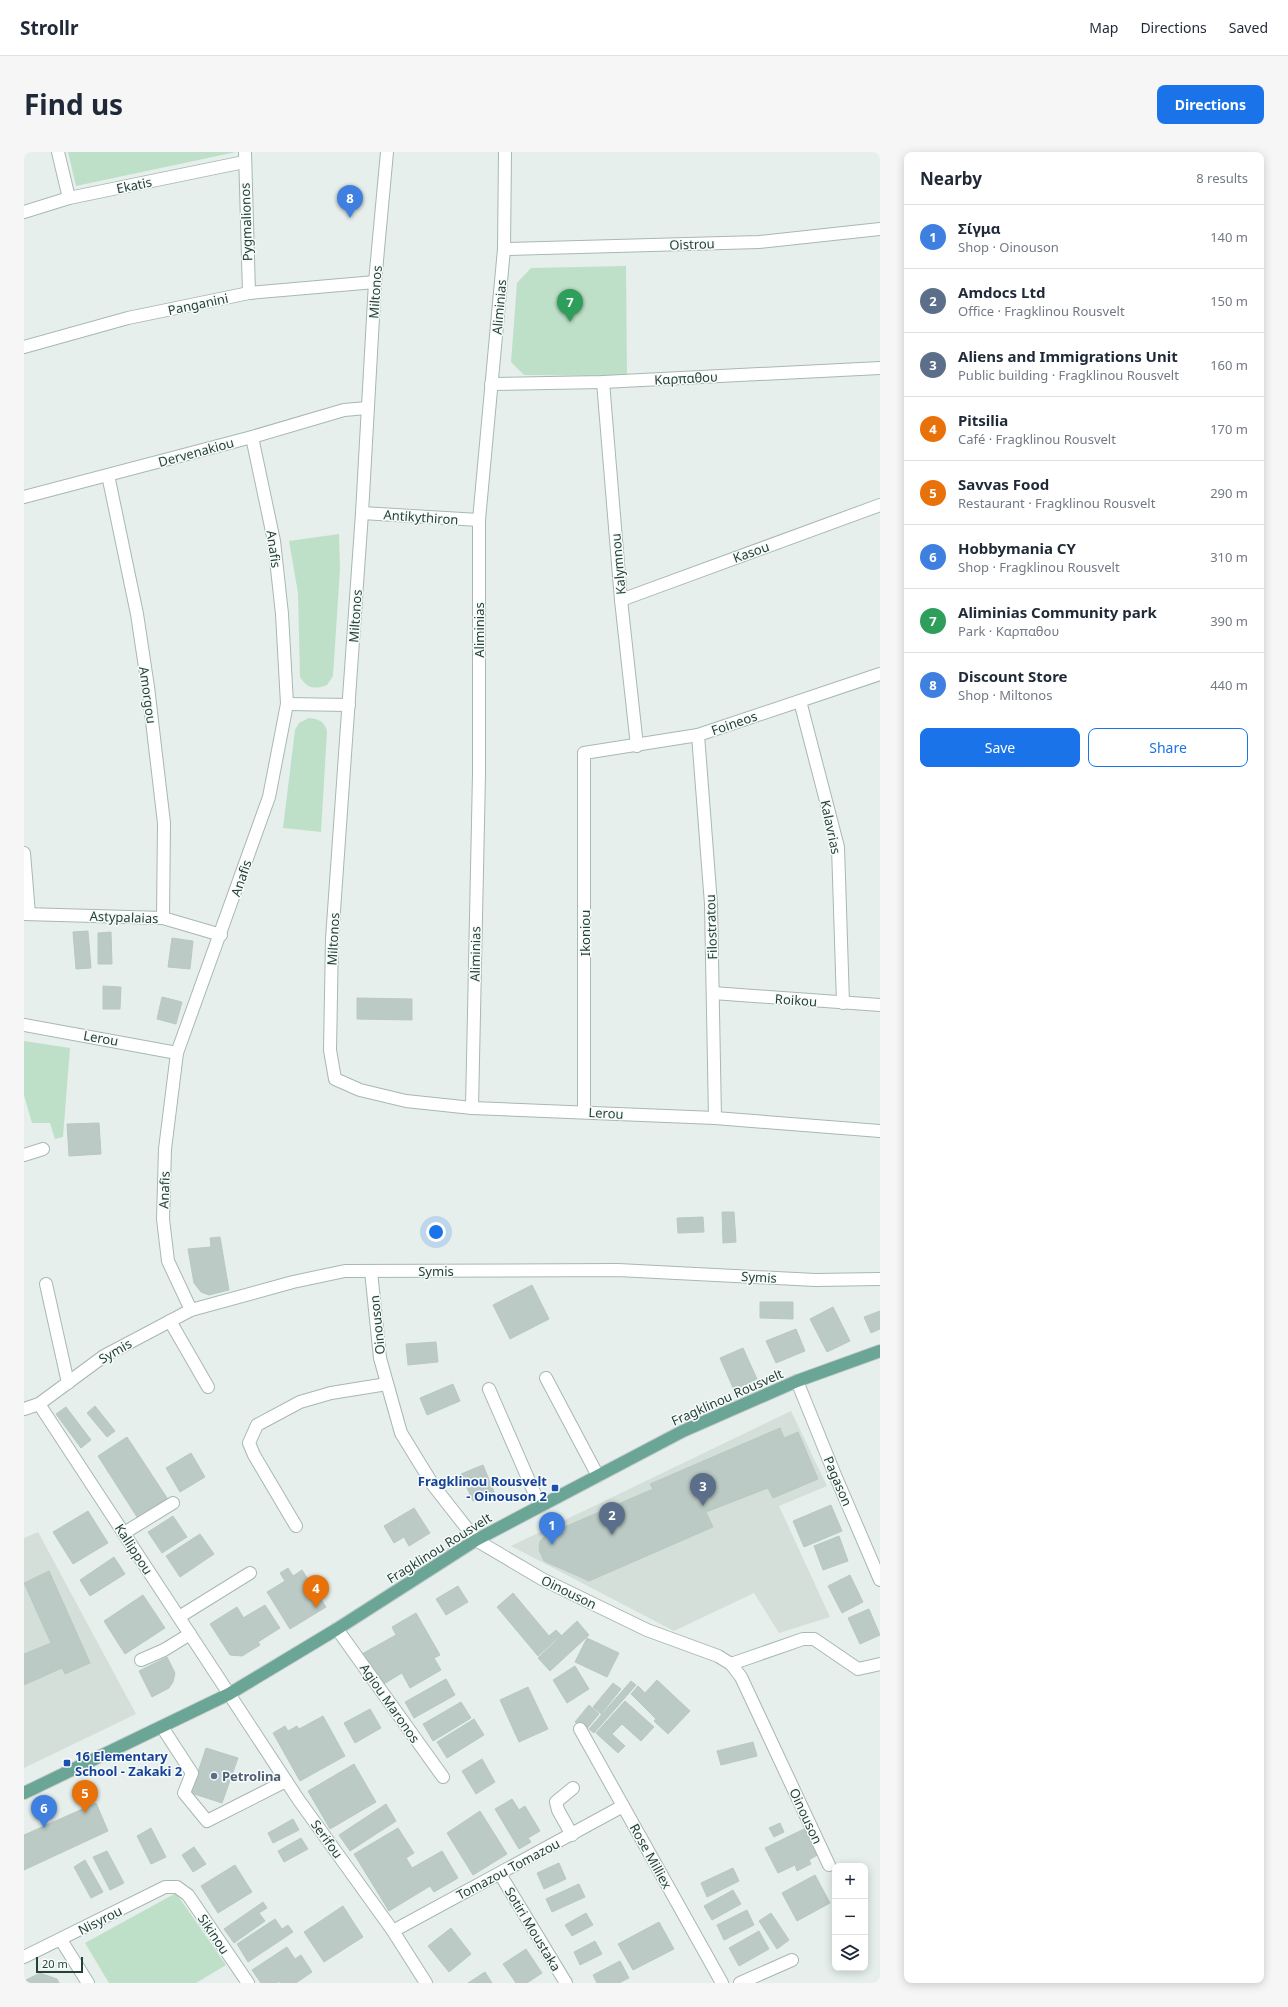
<!DOCTYPE html>
<meta charset="utf-8">
<style>
:root{--surface:#fff;--page:#f6f6f7;--text:#1f2937;--muted:#747a83;--line:#e0e1e3;--accent:#1a73e8}
body{margin:0;font-family:"Noto Sans",sans-serif;background:var(--page);color:var(--text)}
.controls{position:absolute;right:12px;bottom:12px;display:grid;overflow:hidden;border-radius:8px;box-shadow:0 2px 10px #0003}
.controls button{width:36px;height:36px;display:grid;place-items:center;padding:0;border:0;border-bottom:1px solid var(--line);background:var(--surface);color:var(--text);font:20px sans-serif}
.scale{position:absolute;left:12px;bottom:10px;width:47px;box-sizing:border-box;padding-left:4px;border:2px solid #24423a;border-top:0;font-size:11px;line-height:14px;white-space:nowrap;color:#24423a;-webkit-text-stroke:3px #f7fbf9;paint-order:stroke}
.you{position:absolute;left:412px;top:1080px;width:14px;height:14px;margin:-10px;border:3px solid #fff;border-radius:50%;background:#1a73e8;box-shadow:0 0 0 6px #1a73e833}
.badge{display:grid;place-items:center;width:26px;height:26px;border-radius:50%;background:var(--accent);color:#fff;font-size:13px;font-weight:700}
.pin{position:absolute;translate:-50% -33px;filter:drop-shadow(0 1px 2px #0008)}
.pin::after{content:'';position:absolute;top:21px;width:14px;height:12px;background:inherit;clip-path:polygon(0 0,100% 0,50% 100%)}
.list{margin:0;padding:0;list-style:none}
h2{display:flex;justify-content:space-between;align-items:center;height:52px;margin:0;padding:0 16px;font-size:17px}
h2 small{font-size:13px;font-weight:400;color:var(--muted)}
.list li{display:grid;grid-template-columns:26px 1fr auto;gap:12px;align-items:center;box-sizing:border-box;height:64px;padding:0 16px;border-top:1px solid var(--line)}
.list b{display:block;font-size:15px;white-space:nowrap}
.list p{margin:0;font-size:13px;white-space:nowrap;color:var(--muted)}
.list em{font-size:13px;font-style:normal;color:var(--muted)}
.actions{display:flex;gap:8px;padding:12px 16px}
.actions a{flex:1;padding:9px 0;border:1px solid var(--accent);border-radius:8px;text-align:center;font-size:14px;color:var(--accent)}
.actions .main{background:var(--accent);color:#fff}
.icon{flex:none;width:22px;height:22px;fill:none;stroke:currentColor;stroke-width:2;stroke-linecap:round;stroke-linejoin:round}
.map{position:relative;flex:none;width:856px;height:1831px;overflow:hidden;border-radius:8px}
header{display:flex;align-items:center;gap:24px;box-sizing:border-box;height:56px;padding:0 20px;background:var(--surface);border-bottom:1px solid var(--line)}
header strong{font-size:19px}
nav{display:flex;gap:22px;margin-inline-start:auto;font-size:14px}
.intro{display:flex;align-items:center;justify-content:space-between;box-sizing:border-box;height:96px;padding:0 24px}
h1{margin:0;font-size:28px}
.button{padding:10px 18px;border-radius:8px;background:var(--accent);color:#fff;font-size:14px;font-weight:700}
main{display:flex;gap:24px;padding:0 24px}
aside{flex:1;background:var(--surface);border-radius:8px;box-shadow:0 2px 10px #0003}
.map>svg:first-child{display:block}
.built{fill:#d4dfda}
.green{fill:#bfe0c8}
.building{fill:#bbcac4;stroke:#b8c9c2}
.lines{fill:none;stroke-linecap:round;stroke-linejoin:round}
.minor-casing{stroke:#a8b8b2;stroke-width:14}
.major-casing{stroke:#c2cac8;stroke-width:14}
.minor{stroke:#fff;stroke-width:12}
.major{stroke:#6aa596;stroke-width:12}
.transit-dot{fill:#1a4fb4;stroke:#f7fbf9;stroke-width:1.5}
.service-dot{fill:#5c6f8a;stroke:#f7fbf9;stroke-width:1.5}
.labels{text-anchor:middle;stroke-width:3;stroke-linejoin:round;paint-order:stroke}
.street-label{font-size:13px;fill:#24423a;stroke:#f7fbf9}
.transit-label{font-size:13px;font-weight:bold;fill:#164399;stroke:#f7fbf9;text-anchor:end}
.service-label{font-size:13px;font-weight:bold;fill:#4e5e75;stroke:#f7fbf9;text-anchor:start}
</style>
<header>
<strong>Strollr</strong>
<nav><a>Map</a><a>Directions</a><a>Saved</a></nav>
</header>
<div class="intro"><h1>Find us</h1><a class="button">Directions</a></div>
<main>
<div class="map">
<svg width="856" height="1831" viewBox="0 0 856 1831">
<rect width="100%" height="100%" fill="#e6efeb"/>
<g class="built">
<polygon points="767,1259 803,1334 755,1354 806,1465 755,1481 730,1441 650,1479 487,1394"/>
<polygon points="14,1380 112,1562 0,1616 0,1386"/>
</g>
<g class="green">
<polygon points="44,0 212,0 52,34"/>
<polygon points="602,114 603,224 500,223 487,210 493,131 507,116"/>
<path d="M315,382L316,417L309,524L303,533C290,538 283,536 276,525L274,441L265,389Z"/>
<path d="M285,566C295,567 300,569 303,579L297,680L259,676L271,578L275,571Z"/>
<polygon points="0,889 46,896 39,985 31,987 26,971 8,971 0,943"/>
<polygon points="152,1741 202,1813 172,1831 85,1831 61,1791"/>
</g>
<g class="building">
<polygon points="64,779 67,816 52,817 49,780"/>
<polygon points="87,780 88,812 74,812 74,781"/>
<polygon points="148,786 169,789 166,817 144,815"/>
<polygon points="79,834 97,835 96,857 79,857"/>
<polygon points="138,845 158,850 152,872 133,867"/>
<polygon points="333,846 388,847 388,868 333,867"/>
<polygon points="75,971 77,1002 45,1004 43,972"/>
<polygon points="698,1060 710,1060 712,1090 699,1091"/>
<polygon points="679,1065 680,1080 654,1081 653,1066"/>
<polygon points="196,1085 205,1138 185,1143 177,1140 170,1131 164,1097 187,1095 186,1086"/>
<polygon points="508,1133 525,1167 486,1187 469,1153"/>
<polygon points="736,1150 769,1150 769,1167 736,1166"/>
<polygon points="809,1155 826,1189 803,1200 786,1167"/>
<polygon points="856,1159 856,1177 847,1181 840,1165"/>
<polygon points="772,1177 781,1199 752,1211 742,1189"/>
<polygon points="412,1190 414,1210 384,1213 382,1192"/>
<polygon points="719,1196 733,1227 710,1238 696,1206"/>
<polygon points="429,1232 436,1249 403,1263 396,1246"/>
<polygon points="71,1254 91,1279 83,1285 63,1261"/>
<polygon points="42,1255 67,1288 57,1296 32,1262"/>
<polygon points="756,1276 760,1286 774,1280 794,1327 749,1346 744,1336 682,1360 689,1375 565,1429 520,1409 515,1398 516,1389 524,1382 629,1337 626,1332"/>
<polygon points="103,1285 145,1349 115,1368 74,1304"/>
<polygon points="167,1301 181,1325 156,1340 142,1316"/>
<polygon points="459,1313 470,1340 449,1349 437,1322"/>
<polygon points="807,1353 818,1379 780,1395 769,1369"/>
<polygon points="390,1356 406,1381 385,1394 380,1385 370,1391 360,1374"/>
<polygon points="64,1359 84,1391 49,1412 29,1380"/>
<polygon points="149,1364 163,1385 138,1401 124,1380"/>
<polygon points="176,1382 190,1402 156,1425 142,1404"/>
<polygon points="815,1384 824,1409 799,1418 790,1394"/>
<polygon points="90,1405 101,1422 66,1444 56,1428"/>
<polygon points="264,1416 269,1424 278,1418 302,1455 266,1477 243,1440 261,1429 256,1421"/>
<polygon points="25,1419 66,1511 41,1522 38,1516 0,1533 0,1502 27,1491 0,1431"/>
<polygon points="826,1423 839,1450 818,1461 804,1434"/>
<polygon points="434,1434 444,1450 422,1463 412,1447"/>
<polygon points="489,1441 525,1484 532,1478 537,1483 514,1504 473,1455"/>
<polygon points="119,1443 141,1476 101,1502 80,1469"/>
<polygon points="241,1453 256,1476 234,1490 219,1466"/>
<polygon points="213,1455 236,1493 218,1504 206,1503 186,1472"/>
<polygon points="845,1457 856,1483 836,1492 824,1466"/>
<polygon points="392,1461 416,1503 410,1506 417,1518 386,1536 378,1521 358,1533 336,1503 372,1483 368,1475"/>
<polygon points="553,1469 565,1483 526,1519 514,1506"/>
<polygon points="563,1486 595,1501 583,1525 551,1510"/>
<polygon points="143,1505 151,1521 149,1530 145,1536 128,1545 115,1519"/>
<polygon points="551,1514 565,1537 543,1551 529,1528"/>
<polygon points="422,1527 431,1543 390,1566 381,1550"/>
<polygon points="633,1528 666,1559 644,1582 630,1569 632,1567 607,1542 614,1534 621,1541"/>
<polygon points="607,1529 612,1533 570,1581 565,1577"/>
<polygon points="589,1531 597,1537 577,1562 569,1555"/>
<polygon points="504,1535 524,1577 495,1590 476,1548"/>
<polygon points="601,1549 630,1575 617,1589 598,1572 588,1582 601,1594 594,1601 572,1581"/>
<polygon points="437,1550 447,1566 409,1589 399,1572"/>
<polygon points="565,1553 575,1562 561,1579 551,1570"/>
<polygon points="346,1557 357,1576 331,1591 320,1571"/>
<polygon points="299,1564 321,1604 276,1629 249,1581 261,1574 264,1579 273,1574 275,1577"/>
<polygon points="450,1567 460,1583 423,1606 413,1590"/>
<polygon points="729,1590 733,1604 697,1613 693,1599"/>
<polygon points="182,1596 214,1606 198,1651 167,1641"/>
<polygon points="458,1607 471,1630 452,1642 438,1619"/>
<polygon points="330,1612 352,1650 306,1677 284,1639"/>
<polygon points="488,1647 495,1658 501,1654 516,1679 504,1686 507,1690 495,1697 471,1657"/>
<polygon points="72,1651 84,1679 0,1718 0,1683"/>
<polygon points="362,1652 372,1669 326,1699 315,1683"/>
<polygon points="456,1659 483,1702 449,1723 423,1681"/>
<polygon points="269,1667 275,1678 249,1691 244,1681"/>
<polygon points="756,1671 760,1680 750,1685 745,1676"/>
<polygon points="127,1676 142,1705 127,1712 113,1684"/>
<polygon points="374,1676 390,1701 382,1706 388,1716 418,1699 434,1726 410,1740 406,1734 365,1759 330,1702"/>
<polygon points="782,1676 795,1702 785,1708 787,1712 773,1719 771,1713 754,1721 741,1696"/>
<polygon points="277,1686 284,1697 260,1710 254,1699"/>
<polygon points="170,1695 182,1712 169,1720 158,1703"/>
<polygon points="83,1699 100,1731 86,1738 69,1705"/>
<polygon points="61,1708 79,1740 67,1746 50,1715"/>
<polygon points="535,1711 542,1727 520,1737 513,1721"/>
<polygon points="211,1713 228,1740 194,1761 177,1734"/>
<polygon points="709,1716 715,1729 683,1745 677,1731"/>
<polygon points="791,1723 806,1751 773,1769 758,1741"/>
<polygon points="555,1732 561,1745 528,1760 522,1747"/>
<polygon points="709,1738 717,1752 688,1768 680,1754"/>
<polygon points="239,1750 243,1756 235,1761 241,1769 210,1791 200,1777"/>
<polygon points="319,1754 339,1785 300,1810 280,1780"/>
<polygon points="723,1758 730,1773 700,1788 693,1773"/>
<polygon points="562,1761 569,1773 548,1784 541,1773"/>
<polygon points="747,1761 765,1788 753,1797 735,1769"/>
<polygon points="251,1767 258,1777 264,1773 269,1780 224,1810 213,1792"/>
<polygon points="635,1770 650,1797 609,1818 594,1792"/>
<polygon points="427,1776 447,1802 425,1820 404,1794"/>
<polygon points="735,1779 745,1797 715,1814 705,1796"/>
<polygon points="571,1789 578,1802 556,1813 550,1800"/>
<polygon points="263,1795 271,1807 277,1803 288,1820 272,1831 256,1831 255,1829 253,1831 237,1831 228,1818"/>
<polygon points="502,1797 518,1821 503,1831 492,1831 479,1812"/>
<polygon points="596,1809 605,1826 595,1831 573,1831 569,1823"/>
<polygon points="461,1820 468,1831 444,1831"/>
<polygon points="16,1821 33,1827 35,1831 0,1831 0,1829"/>
</g>
<g class="lines">
<defs>
<g id="minor">
<polyline points="34,0 45,46"/>
<polyline points="221,0 225,141"/>
<polyline points="363,0 351,130 338,361 308,787 306,898 311,927 336,938 382,949 448,956 691,966 856,979"/>
<polyline points="0,60 45,46 220,10"/>
<polyline points="480,97 735,90 856,77"/>
<polyline points="0,195 104,166 225,141 351,130"/>
<polyline points="579,230 597,448 613,594"/>
<polyline points="467,232 579,230 856,216"/>
<polyline points="84,323 113,462 124,535 140,671 139,766"/>
<polyline points="0,345 228,285 320,258 343,256"/>
<polyline points="338,361 455,368"/>
<polyline points="597,448 856,353"/>
<polyline points="776,549 814,695 819,851"/>
<polyline points="263,552 325,553"/>
<polyline points="674,583 687,752 691,966"/>
<polyline points="0,701 5,762"/>
<polyline points="0,762 139,766 197,783"/>
<polyline points="689,841 856,853"/>
<polyline points="0,873 153,901"/>
<polyline points="448,956 455,622 455,368 480,97 481,0"/>
<polyline points="560,960 560,601 674,583 856,522"/>
<polyline points="0,1003 19,997"/>
<polyline points="347,1119 356,1206 377,1281 409,1333 452,1388 518,1427 623,1478 694,1504 707,1512 717,1525 805,1713"/>
<polyline points="22,1132 44,1231"/>
<polyline points="167,1158 144,1109 139,1067 141,997 153,901 245,645 263,552 258,462 250,389 228,285"/>
<polyline points="146,1169 184,1235"/>
<polyline points="522,1226 574,1324"/>
<polyline points="773,1229 811,1323 856,1428"/>
<polyline points="465,1237 516,1354"/>
<polyline points="15,1252 274,1647 369,1779 402,1831"/>
<polyline points="0,1257 15,1252 80,1204 167,1158 269,1130 321,1119 594,1118 791,1128 856,1127"/>
<polyline points="272,1374 230,1303 225,1291 233,1273 276,1250 307,1241 363,1232"/>
<polyline points="100,1381 149,1351"/>
<polyline points="155,1465 226,1421"/>
<polyline points="313,1477 419,1625"/>
<polyline points="117,1508 140,1498 166,1482"/>
<polyline points="707,1512 779,1487 790,1487 834,1517 856,1512"/>
<polyline points="138,1575 168,1621 160,1641 183,1669 262,1629"/>
<polyline points="556,1577 698,1831"/>
<polyline points="548,1683 534,1658 532,1650 549,1636"/>
<polyline points="476,1722 542,1831"/>
<polyline points="369,1779 599,1654"/>
<polyline points="37,1788 64,1831"/>
<polyline points="0,1805 141,1735 153,1735 164,1743 224,1831"/>
<polyline points="716,1831 768,1808"/>
</g>
<polyline id="major" points="0,1641 205,1542 313,1477 452,1388 659,1279 773,1229 856,1199"/>
</defs>
<use href="#minor" class="minor-casing"/>
<use href="#major" class="major-casing"/>
<use href="#minor" class="minor"/>
<use href="#major" class="major"/>
</g>
<g class="transit-dot">
<rect x="527" y="1332" width="8" height="8" rx="2"/>
<rect x="39" y="1607" width="8" height="8" rx="2"/>
</g>
<circle class="service-dot" cx="190" cy="1624" r="4"/>
<g class="labels">
<g class="street-label">
<text transform="translate(110 33) rotate(-12)" y="5">Ekatis</text>
<text transform="translate(222 70) rotate(-92)" y="5">Pygmalionos</text>
<text transform="translate(668 92) rotate(-2)" y="5">Oistrou</text>
<text transform="translate(351 140) rotate(-86)" y="5">Miltonos</text>
<text transform="translate(174 152) rotate(-12)" y="5">Panganini</text>
<text transform="translate(475 155) rotate(-85)" y="5">Aliminias</text>
<text transform="translate(662 226) rotate(-3)" y="5">Καρπαθου</text>
<text transform="translate(172 300) rotate(-15)" y="5">Dervenakiou</text>
<text transform="translate(397 365) rotate(4)" y="5">Antikythiron</text>
<text transform="translate(250 397) rotate(82)" y="5">Anafis</text>
<text transform="translate(727 400) rotate(-20)" y="5">Kasou</text>
<text transform="translate(594 412) rotate(-95)" y="5">Kalymnou</text>
<text transform="translate(331 464) rotate(-86)" y="5">Miltonos</text>
<text transform="translate(455 478) rotate(-90)" y="5">Aliminias</text>
<text transform="translate(124 543) rotate(82)" y="5">Amorgou</text>
<text transform="translate(710 571) rotate(-19)" y="5">Foineos</text>
<text transform="translate(807 675) rotate(78)" y="5">Kalavrias</text>
<text transform="translate(217 726) rotate(-71)" y="5">Anafis</text>
<text transform="translate(100 765) rotate(2)" y="5">Astypalaias</text>
<text transform="translate(687 775) rotate(-92)" y="5">Filostratou</text>
<text transform="translate(561 781) rotate(-90)" y="5">Ikoniou</text>
<text transform="translate(309 787) rotate(-87)" y="5">Miltonos</text>
<text transform="translate(451 802) rotate(-89)" y="5">Aliminias</text>
<text transform="translate(772 848) rotate(4)" y="5">Roikou</text>
<text transform="translate(77 886) rotate(10)" y="5">Lerou</text>
<text transform="translate(582 961) rotate(3)" y="5">Lerou</text>
<text transform="translate(140 1038) rotate(-88)" y="5">Anafis</text>
<text x="412" y="1124">Symis</text>
<text transform="translate(735 1125) rotate(3)" y="5">Symis</text>
<text transform="translate(353 1173) rotate(-96)" y="5">Oinouson</text>
<text transform="translate(91 1199) rotate(-30)" y="5">Symis</text>
<text transform="translate(703 1245) rotate(-24)" y="5">Fragklinou Rousvelt</text>
<text transform="translate(814 1329) rotate(67)" y="5">Pagason</text>
<text transform="translate(415 1396) rotate(-32)" y="5">Fragklinou Rousvelt</text>
<text transform="translate(110 1397) rotate(57)" y="5">Kallippou</text>
<text transform="translate(545 1440) rotate(26)" y="5">Oinouson</text>
<text transform="translate(366 1551) rotate(55)" y="5">Agiou Maronos</text>
<text transform="translate(782 1664) rotate(65)" y="5">Oinouson</text>
<text transform="translate(303 1687) rotate(54)" y="5">Serifou</text>
<text transform="translate(627 1704) rotate(61)" y="5">Rose Milliex</text>
<text transform="translate(484 1717) rotate(-28)" y="5">Tomazou Tomazou</text>
<text transform="translate(76 1768) rotate(-27)" y="5">Nisyrou</text>
<text transform="translate(509 1777) rotate(59)" y="5">Sotiri Moustaka</text>
<text transform="translate(190 1782) rotate(56)" y="5">Sikinou</text>
</g>
<g class="transit-label">
<text x="523" y="1334">Fragklinou Rousvelt<tspan x="523" dy="15">- Oinouson 2</tspan></text>
<text x="51" y="1609" text-anchor="start">16 Elementary<tspan x="51" dy="15">School - Zakaki 2</tspan></text>
</g>
<g class="service-label">
<text x="198" y="1629">Petrolina</text>
</g>
</g>
</svg>
<div class="controls">
<button>+</button>
<button>−</button>
<button><svg class="icon" aria-label="layers" viewBox="0 0 24 24"><path d="M12 4l9 5-9 5-9-5zM3 14l9 5 9-5"/></svg></button>
</div>
<div class="scale">20 m</div>
<div class="you"></div>
<div class="pin badge" style="left:528px;top:1393px;background:#3f7fe0">1</div>
<div class="pin badge" style="left:588px;top:1383px;background:#5c6f8a">2</div>
<div class="pin badge" style="left:679px;top:1354px;background:#5c6f8a">3</div>
<div class="pin badge" style="left:292px;top:1456px;background:#e8710a">4</div>
<div class="pin badge" style="left:61px;top:1661px;background:#e8710a">5</div>
<div class="pin badge" style="left:20px;top:1676px;background:#3f7fe0">6</div>
<div class="pin badge" style="left:546px;top:170px;background:#2e9e5b">7</div>
<div class="pin badge" style="left:326px;top:66px;background:#3f7fe0">8</div>
</div>
<aside>
<h2>Nearby<small>8 results</small></h2>
<ul class="list">
<li><span class="badge" style="background:#3f7fe0">1</span><div><b>Σίγμα</b><p>Shop · Oinouson</p></div><em>140 m</em></li>
<li><span class="badge" style="background:#5c6f8a">2</span><div><b>Amdocs Ltd</b><p>Office · Fragklinou Rousvelt</p></div><em>150 m</em></li>
<li><span class="badge" style="background:#5c6f8a">3</span><div><b>Aliens and Immigrations Unit</b><p>Public building · Fragklinou Rousvelt</p></div><em>160 m</em></li>
<li><span class="badge" style="background:#e8710a">4</span><div><b>Pitsilia</b><p>Café · Fragklinou Rousvelt</p></div><em>170 m</em></li>
<li><span class="badge" style="background:#e8710a">5</span><div><b>Savvas Food</b><p>Restaurant · Fragklinou Rousvelt</p></div><em>290 m</em></li>
<li><span class="badge" style="background:#3f7fe0">6</span><div><b>Hobbymania CY</b><p>Shop · Fragklinou Rousvelt</p></div><em>310 m</em></li>
<li><span class="badge" style="background:#2e9e5b">7</span><div><b>Aliminias Community park</b><p>Park · Καρπαθου</p></div><em>390 m</em></li>
<li><span class="badge" style="background:#3f7fe0">8</span><div><b>Discount Store</b><p>Shop · Miltonos</p></div><em>440 m</em></li>
</ul>
<div class="actions"><a class="main">Save</a><a>Share</a></div>
</aside>
</main>
